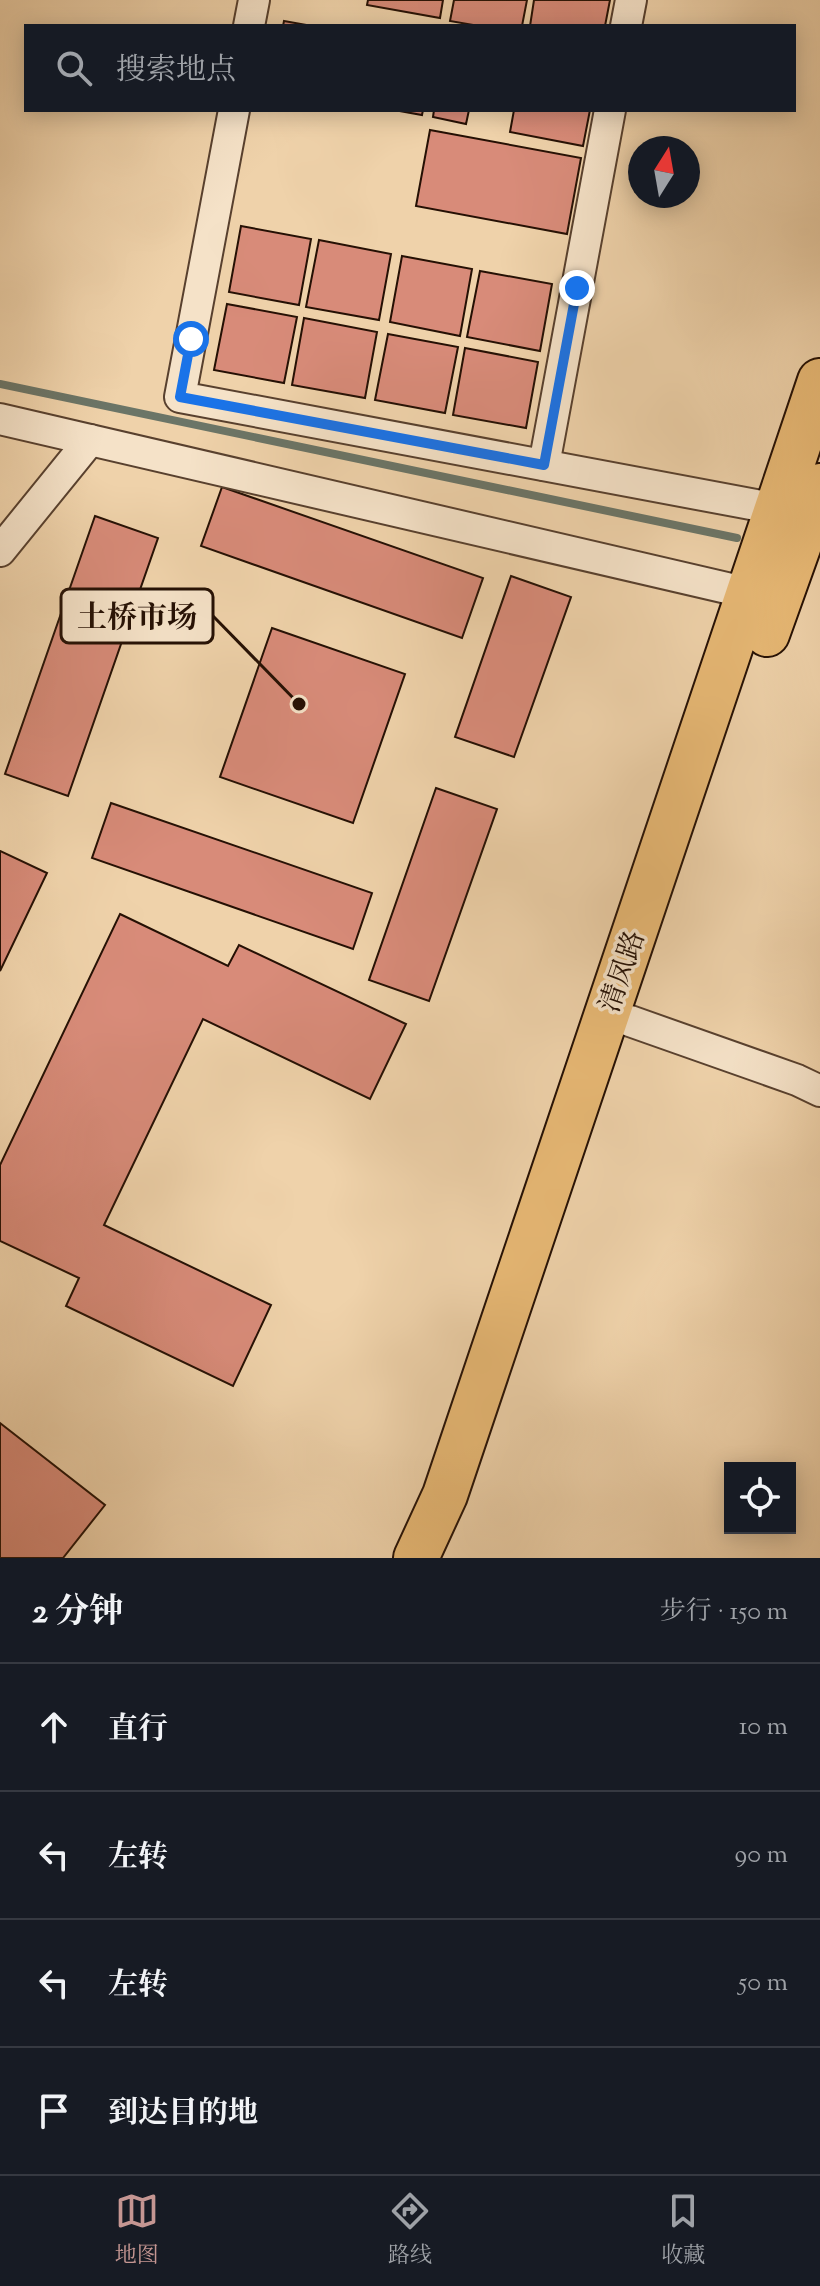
<!DOCTYPE html>
<html lang="zh">
<meta charset="utf-8">
<style>
:root{--surface:#171b24;--page:#242831;--text:#f1f3f6;--muted:#9ea1a6;--line:#363941;--accent:#c59692}
body{margin:0;font-family:"Sorts Mill Goudy","Noto Serif SC",serif;background:var(--page);color:var(--text)}
.controls{position:absolute;right:24px;bottom:24px;display:grid;overflow:hidden;border-radius:0px;box-shadow:0 4px 20px #0003}
.controls button{width:72px;height:72px;display:grid;place-items:center;padding:0;border:0;border-bottom:2px solid var(--line);background:var(--surface);color:var(--text);font:40px sans-serif}
.compass{position:absolute;left:628px;top:136px;width:72px;height:72px;border-radius:50%;background:var(--surface);box-shadow:0 4px 20px #0003;rotate:11deg}
.stop{position:absolute;width:24px;height:24px;margin:-18px;border:6px solid #1a73e8;border-radius:50%;background:#fff}
.stop.end{background:#1a73e8;border-color:#fff;box-shadow:0 2px 8px #0008}
.list{margin:0;padding:0;list-style:none}
h2{display:flex;justify-content:space-between;align-items:center;height:104px;margin:0;padding:0 32px;font-size:34px}
h2 small{font-size:26px;font-weight:400;color:var(--muted)}
.list li{display:grid;grid-template-columns:52px 1fr auto;gap:24px;align-items:center;box-sizing:border-box;height:128px;padding:0 32px;border-top:2px solid var(--line)}
.list b{display:block;font-size:30px;white-space:nowrap}
.list em{font-size:26px;font-style:normal;color:var(--muted)}
.icon{flex:none;width:44px;height:44px;fill:none;stroke:currentColor;stroke-width:2;stroke-linecap:round;stroke-linejoin:round}
.map{position:relative;flex:none;width:820px;height:1558px;overflow:hidden}
.search{position:absolute;background:var(--surface);box-shadow:0 4px 20px #0003;left:24px;right:24px;top:24px;height:88px;display:flex;align-items:center;gap:20px;box-sizing:border-box;padding:0 28px;border-radius:0px;color:var(--muted);font-size:30px}
.sheet{height:616px;background:var(--surface)}
nav{display:flex;justify-content:space-around;align-items:center;box-sizing:border-box;height:112px;border-top:2px solid var(--line);background:var(--surface);font-size:22px;color:var(--muted)}
nav a{display:grid;justify-items:center;gap:4px}
nav .on{color:var(--accent)}
.map>svg:first-child{display:block}
.lines{fill:none;stroke-linecap:round;stroke-linejoin:round}
.stream{stroke:#6b7567;stroke-width:8}
.building{fill:#d88b79;stroke:#251004;stroke-width:2}
.minor-casing{stroke:#58402e;stroke-width:34}
.highway-casing{stroke:#251004;stroke-width:48}
.minor{stroke:#f5e2c8;stroke-width:30}
.highway{stroke:#e8b975;stroke-width:44}
.route{stroke:#1a73e8;stroke-width:10}
.labels{text-anchor:middle;stroke-width:7;stroke-linejoin:round;paint-order:stroke}
.street-label{font-size:28px;fill:#251004;stroke:#f5e2c8}
.leader{fill:none;stroke:#251004;stroke-width:3}
.callout-dot{fill:#251004;stroke:#f5e2c8;stroke-width:3}
.callout{fill:#f5e2c8;stroke:#251004;stroke-width:3}
.callout-label{font-size:30px;text-anchor:middle;font-weight:bold;fill:#251004}
</style>
<div class="map">
<svg width="820" height="1558" viewBox="0 0 820 1558">
<rect width="100%" height="100%" fill="#efd2aa"/>
<filter id="stains"><feTurbulence type="fractalNoise" baseFrequency=".0025" numOctaves="4"/><feColorMatrix values="0 0 0 0 .2 0 0 0 0 .09 0 0 0 0 .02 0 0 0 .5 -.17"/></filter>
<radialGradient id="worn" r=".72"><stop offset=".6" stop-color="#630" stop-opacity="0"/><stop offset="1" stop-color="#630" stop-opacity=".3"/></radialGradient>
<g class="lines">
<polyline class="stream" points="0,384 737,538"/>
</g>
<g class="building">
<polygon points="368,0 443,0 440,18 367,5"/>
<polygon points="454,0 527,0 522,26 479,26 450,21"/>
<polygon points="534,0 610,0 605,26 530,26"/>
<polygon points="284,21 312,26 283,26"/>
<polygon points="394,110 423,110 422,115"/>
<polygon points="434,110 469,110 466,124 433,117"/>
<polygon points="514,110 590,110 583,146 510,132"/>
<polygon points="430,130 581,158 567,234 416,206"/>
<polygon points="241,226 311,239 299,305 229,292"/>
<polygon points="319,240 391,254 379,320 306,307"/>
<polygon points="402,256 472,269 460,336 390,322"/>
<polygon points="480,271 552,284 540,351 467,337"/>
<polygon points="227,304 297,317 284,383 214,370"/>
<polygon points="304,318 377,332 365,398 292,385"/>
<polygon points="388,334 458,347 445,413 375,400"/>
<polygon points="465,348 538,362 526,428 453,415"/>
<polygon points="222,487 483,578 462,638 201,546"/>
<polygon points="95,516 158,538 68,796 5,774"/>
<polygon points="511,576 571,597 514,757 455,737"/>
<polygon points="272,628 405,674 353,823 220,777"/>
<polygon points="436,788 497,809 429,1001 369,980"/>
<polygon points="111,803 372,893 353,949 92,858"/>
<polygon points="0,851 47,873 0,971"/>
<polygon points="120,914 228,966 239,945 406,1024 370,1099 203,1019 104,1225 271,1305 233,1386 66,1306 79,1278 0,1241 0,1165"/>
<polygon points="0,1423 105,1505 63,1558 0,1558"/>
</g>
<g class="lines">
<defs>
<g id="minor">
<polyline points="249,26 254,0"/>
<polyline points="626,26 631,0"/>
<polyline points="234,110 180,397 777,509"/>
<polyline points="0,419 765,597"/>
<polyline points="544,465 610,110"/>
<polyline points="0,551 90,440"/>
<polyline points="630,1021 797,1080 820,1091"/>
</g>
<g id="highway">
<polyline points="767,634 820,486"/>
<polyline points="416,1558 445,1495 820,381"/>
</g>
</defs>
<use href="#minor" class="minor-casing"/>
<use href="#highway" class="highway-casing"/>
<use href="#minor" class="minor"/>
<use href="#highway" class="highway"/>
</g>
<g class="lines">
<polyline class="route" points="191,339 180,397 544,465 577,288"/>
</g>
<g class="labels">
<g class="street-label">
<text transform="translate(621 971) rotate(-71)" y="10">清凤路</text>
</g>
</g>
<path class="leader" d="M299 704L213 616"/>
<circle class="callout-dot" cx="299" cy="704" r="8"/>
<rect class="callout" x="61" y="589" width="152" height="54" rx="8"/>
<g class="callout-label">
<text x="137" y="627">土桥市场</text>
</g>
<rect width="100%" height="100%" filter="url(#stains)"/>
<rect width="100%" height="100%" fill="url(#worn)"/>
</svg>
<div class="controls">
<button><svg class="icon" aria-label="locate" viewBox="0 0 24 24"><circle cx="12" cy="12" r="6"/><path d="M12 2v4M12 18v4M2 12h4M18 12h4"/></svg></button>
</div>
<svg class="compass" viewBox="-18 -18 36 36"><path d="M0-13l5 13h-10z" fill="#e53935"/><path d="M0 13l5-13h-10z" fill="#9ea1a6"/></svg>
<div class="stop" style="left:191px;top:339px"></div>
<div class="stop end" style="left:577px;top:288px"></div>
<div class="search"><svg class="icon" aria-label="search" viewBox="0 0 24 24"><circle cx="10" cy="10" r="6"/><path d="M15 15l6 6"/></svg>搜索地点</div>
</div>
<section class="sheet">
<h2>2 分钟<small>步行 · 150 m</small></h2>
<ul class="list">
<li><svg class="icon" aria-label="ahead" viewBox="0 0 24 24"><path d="M12 20V5M6 11l6-6 6 6"/></svg><div><b>直行</b></div><em>10 m</em></li>
<li><svg class="icon" aria-label="left" viewBox="0 0 24 24"><path d="M17 20v-9H6M10 6l-5 5 5 5"/></svg><div><b>左转</b></div><em>90 m</em></li>
<li><svg class="icon" aria-label="left" viewBox="0 0 24 24"><path d="M17 20v-9H6M10 6l-5 5 5 5"/></svg><div><b>左转</b></div><em>50 m</em></li>
<li><svg class="icon" aria-label="arrive" viewBox="0 0 24 24"><path d="M6 21V4h12l-3 4 3 4H6"/></svg><div><b>到达目的地</b></div></li>
</ul>
</section>
<nav>
<a class="on"><svg class="icon" aria-label="map" viewBox="0 0 24 24"><path d="M3 6l6-2 6 2 6-2v14l-6 2-6-2-6 2zM9 4v14M15 6v14"/></svg>地图</a>
<a><svg class="icon" aria-label="directions" viewBox="0 0 24 24"><path d="M12 3l9 9-9 9-9-9zM9 14v-3h6M13 9l2 2-2 2"/></svg>路线</a>
<a><svg class="icon" aria-label="saved" viewBox="0 0 24 24"><path d="M7 4h10v16l-5-4-5 4z"/></svg>收藏</a>
</nav>
